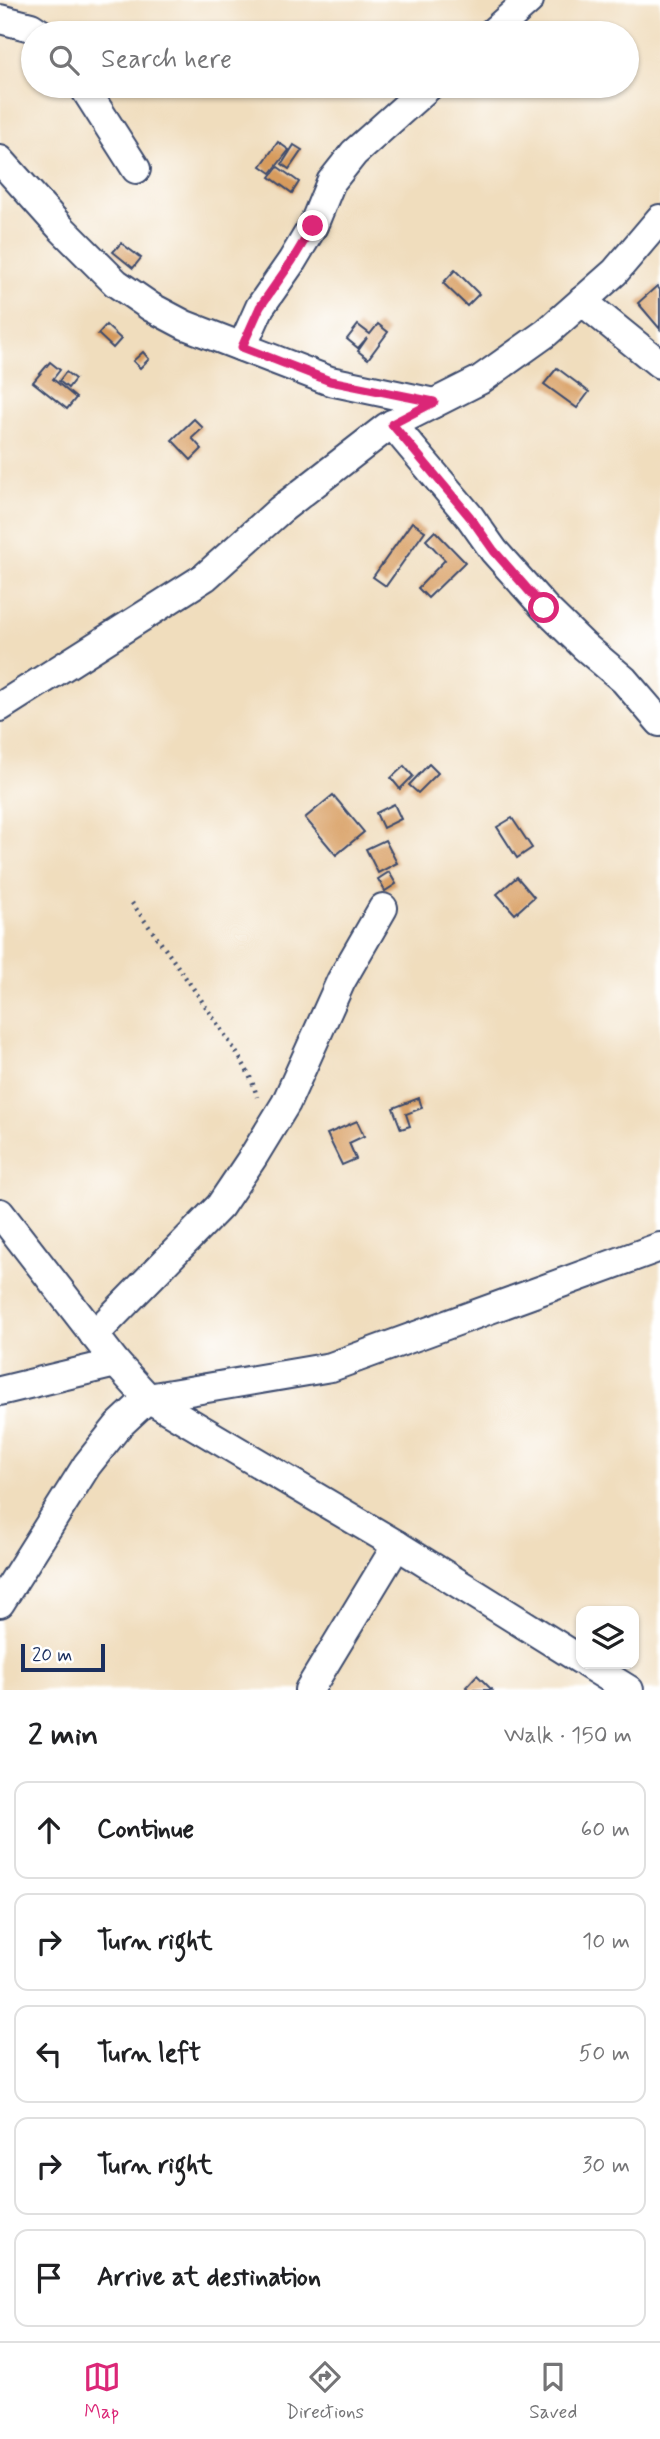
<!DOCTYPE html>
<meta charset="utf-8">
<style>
:root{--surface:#fff;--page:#f6f6f6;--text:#202124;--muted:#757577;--line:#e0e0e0;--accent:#db2777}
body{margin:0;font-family:Mynerve,sans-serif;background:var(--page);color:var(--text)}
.controls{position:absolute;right:21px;bottom:21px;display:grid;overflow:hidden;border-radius:14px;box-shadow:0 2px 5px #0004}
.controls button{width:63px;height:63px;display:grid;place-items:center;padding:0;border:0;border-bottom:2px solid var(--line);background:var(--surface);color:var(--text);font:35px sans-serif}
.scale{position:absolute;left:21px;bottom:18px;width:84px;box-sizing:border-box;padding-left:7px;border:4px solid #1b2f5e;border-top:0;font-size:19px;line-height:24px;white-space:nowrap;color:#1b2f5e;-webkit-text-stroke:5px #fff;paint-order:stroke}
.stop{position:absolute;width:21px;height:21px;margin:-16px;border:5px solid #db2777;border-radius:50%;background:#fff}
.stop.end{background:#db2777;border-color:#fff;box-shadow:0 2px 7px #0008}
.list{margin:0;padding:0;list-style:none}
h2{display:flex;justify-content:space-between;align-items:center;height:91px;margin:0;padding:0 28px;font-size:30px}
h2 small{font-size:23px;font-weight:400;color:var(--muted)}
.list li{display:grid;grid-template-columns:46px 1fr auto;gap:21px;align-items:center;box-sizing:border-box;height:98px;margin:0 14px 14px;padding:0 14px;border:2px solid var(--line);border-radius:14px}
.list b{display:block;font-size:26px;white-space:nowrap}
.list em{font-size:23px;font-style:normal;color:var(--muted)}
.icon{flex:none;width:38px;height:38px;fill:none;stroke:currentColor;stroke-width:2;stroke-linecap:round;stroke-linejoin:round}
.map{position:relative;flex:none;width:660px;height:1690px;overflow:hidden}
.search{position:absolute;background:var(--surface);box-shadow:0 2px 5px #0004;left:21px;right:21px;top:21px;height:77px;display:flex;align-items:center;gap:18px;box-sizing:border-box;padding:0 24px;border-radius:38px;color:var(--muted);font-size:26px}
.sheet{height:651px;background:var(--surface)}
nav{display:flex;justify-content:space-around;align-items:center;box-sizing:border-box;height:98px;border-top:2px solid var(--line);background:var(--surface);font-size:19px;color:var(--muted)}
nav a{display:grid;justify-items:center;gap:4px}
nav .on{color:var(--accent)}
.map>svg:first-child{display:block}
.building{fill:#d79b5d}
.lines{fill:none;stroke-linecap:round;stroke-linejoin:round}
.minor-casing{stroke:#3b496c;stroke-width:32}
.path{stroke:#3b496c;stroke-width:4.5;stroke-dasharray:2 5;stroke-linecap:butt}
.minor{stroke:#fff;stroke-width:28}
.route{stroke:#db2777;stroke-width:9}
</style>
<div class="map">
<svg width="660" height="1690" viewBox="0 0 660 1690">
<rect width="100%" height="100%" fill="#fff"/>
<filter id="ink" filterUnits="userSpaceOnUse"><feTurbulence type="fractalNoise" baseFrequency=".0143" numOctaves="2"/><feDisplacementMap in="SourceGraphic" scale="14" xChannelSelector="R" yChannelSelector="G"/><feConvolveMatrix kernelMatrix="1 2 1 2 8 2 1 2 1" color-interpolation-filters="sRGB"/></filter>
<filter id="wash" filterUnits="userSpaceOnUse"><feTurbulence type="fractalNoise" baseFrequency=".00686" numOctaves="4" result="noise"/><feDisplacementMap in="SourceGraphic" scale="28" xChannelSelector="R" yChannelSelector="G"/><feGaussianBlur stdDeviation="1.57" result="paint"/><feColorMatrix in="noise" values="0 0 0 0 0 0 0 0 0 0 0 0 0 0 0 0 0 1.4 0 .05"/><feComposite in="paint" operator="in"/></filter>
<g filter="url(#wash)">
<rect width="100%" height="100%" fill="#f0ddbd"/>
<g id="blocks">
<g class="building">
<polygon points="278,142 289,150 271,173 261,166"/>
<polygon points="294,145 302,150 289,169 282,164"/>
<polygon points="278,167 299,182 292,193 270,177"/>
<polygon points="121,243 141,258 133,268 113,252"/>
<polygon points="455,270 479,294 467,306 443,283"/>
<polygon points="657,286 660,290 660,329 638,303"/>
<polygon points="378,324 388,332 368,359 358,351 367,338 358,348 347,339 358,325 370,334"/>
<polygon points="106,325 121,339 113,348 98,334"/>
<polygon points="143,352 149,359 140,368 133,361"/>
<polygon points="50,362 60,370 53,379 76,398 67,409 33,382"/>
<polygon points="557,368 589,392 577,408 544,384"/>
<polygon points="66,372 75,379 68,388 59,381"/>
<polygon points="194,419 203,428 192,438 202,449 191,460 172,440"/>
<polygon points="412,522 425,531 386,586 373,577"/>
<polygon points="435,531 465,562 428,598 418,588 445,560 426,540"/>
<polygon points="429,764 438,773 418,793 409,785"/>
<polygon points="404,766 413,776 400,789 391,778"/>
<polygon points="333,795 364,832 336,855 305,818"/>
<polygon points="394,804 401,819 383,828 376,813"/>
<polygon points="512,818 532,848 517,858 497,827"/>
<polygon points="385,840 397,863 378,873 366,849"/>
<polygon points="389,872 396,884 385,891 378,879"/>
<polygon points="517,877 534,897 515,914 497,894"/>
<polygon points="419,1098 422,1108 406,1114 410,1126 401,1129 393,1108"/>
<polygon points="357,1121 364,1136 349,1143 356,1159 342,1165 327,1134"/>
<polygon points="477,1675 492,1690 469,1690 466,1687"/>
</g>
</g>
</g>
<g filter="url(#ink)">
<use href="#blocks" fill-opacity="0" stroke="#3b496c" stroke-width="2"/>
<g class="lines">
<defs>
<g id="minor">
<polyline points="0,19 31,27 40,33"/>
<polyline points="492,33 529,0"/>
<polyline points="83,86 136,169"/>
<polyline points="0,160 60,227 116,283 151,307 185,325 330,381 434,403"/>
<polyline points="582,301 660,364"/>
<polyline points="242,347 260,307 292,261 313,226 331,182 354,153 429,86"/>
<polyline points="392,424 470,517 494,551 545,608 584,646 624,680 660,722"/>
<polyline points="0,707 205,577 280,510 387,427 480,380 546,333 615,272 660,219"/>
<polyline points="0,1213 116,1363 148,1398 397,1545 581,1660"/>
<polyline points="94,1335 220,1206 253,1157 286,1103 341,981 383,908"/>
<polyline points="0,1391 116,1363"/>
<polyline points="0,1603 87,1465 118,1426 148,1398 331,1367 660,1247"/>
<polyline points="587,1664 629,1690"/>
<polyline points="309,1690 397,1545"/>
</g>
</defs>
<use href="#minor" class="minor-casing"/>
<path class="path" d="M132,903C160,942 189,981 216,1022C232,1046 250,1069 257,1097"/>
<use href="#minor" class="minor"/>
</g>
</g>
<g class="lines" filter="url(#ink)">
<polyline class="route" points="313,226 292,261 260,307 242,347 330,381 434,402 392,424 470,517 494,551 544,608"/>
</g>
</svg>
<div class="controls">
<button><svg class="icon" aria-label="layers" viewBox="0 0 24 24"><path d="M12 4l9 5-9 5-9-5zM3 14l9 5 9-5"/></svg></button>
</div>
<div class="scale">20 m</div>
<div class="stop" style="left:544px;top:608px"></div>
<div class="stop end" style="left:313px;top:226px"></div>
<div class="search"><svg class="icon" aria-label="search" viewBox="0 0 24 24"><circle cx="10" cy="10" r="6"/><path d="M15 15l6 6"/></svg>Search here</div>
</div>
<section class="sheet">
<h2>2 min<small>Walk · 150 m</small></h2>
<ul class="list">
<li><svg class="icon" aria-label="ahead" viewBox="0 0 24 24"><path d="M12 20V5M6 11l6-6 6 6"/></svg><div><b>Continue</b></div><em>60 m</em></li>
<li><svg class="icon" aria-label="right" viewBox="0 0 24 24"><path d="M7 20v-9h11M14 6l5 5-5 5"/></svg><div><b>Turn right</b></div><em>10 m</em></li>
<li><svg class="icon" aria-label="left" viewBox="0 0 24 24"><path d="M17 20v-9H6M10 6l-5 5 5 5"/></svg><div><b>Turn left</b></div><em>50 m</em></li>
<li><svg class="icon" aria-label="right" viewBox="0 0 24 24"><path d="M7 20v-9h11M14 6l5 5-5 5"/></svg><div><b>Turn right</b></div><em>30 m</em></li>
<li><svg class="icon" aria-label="arrive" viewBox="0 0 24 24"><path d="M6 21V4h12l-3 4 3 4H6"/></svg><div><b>Arrive at destination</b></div></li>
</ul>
</section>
<nav>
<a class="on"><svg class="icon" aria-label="map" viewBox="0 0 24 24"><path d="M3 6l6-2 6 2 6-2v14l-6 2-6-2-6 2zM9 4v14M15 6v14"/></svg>Map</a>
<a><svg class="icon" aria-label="directions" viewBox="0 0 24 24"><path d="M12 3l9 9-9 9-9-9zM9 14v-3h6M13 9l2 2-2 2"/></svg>Directions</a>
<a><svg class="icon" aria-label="saved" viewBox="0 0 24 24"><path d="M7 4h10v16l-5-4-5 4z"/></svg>Saved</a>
</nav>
